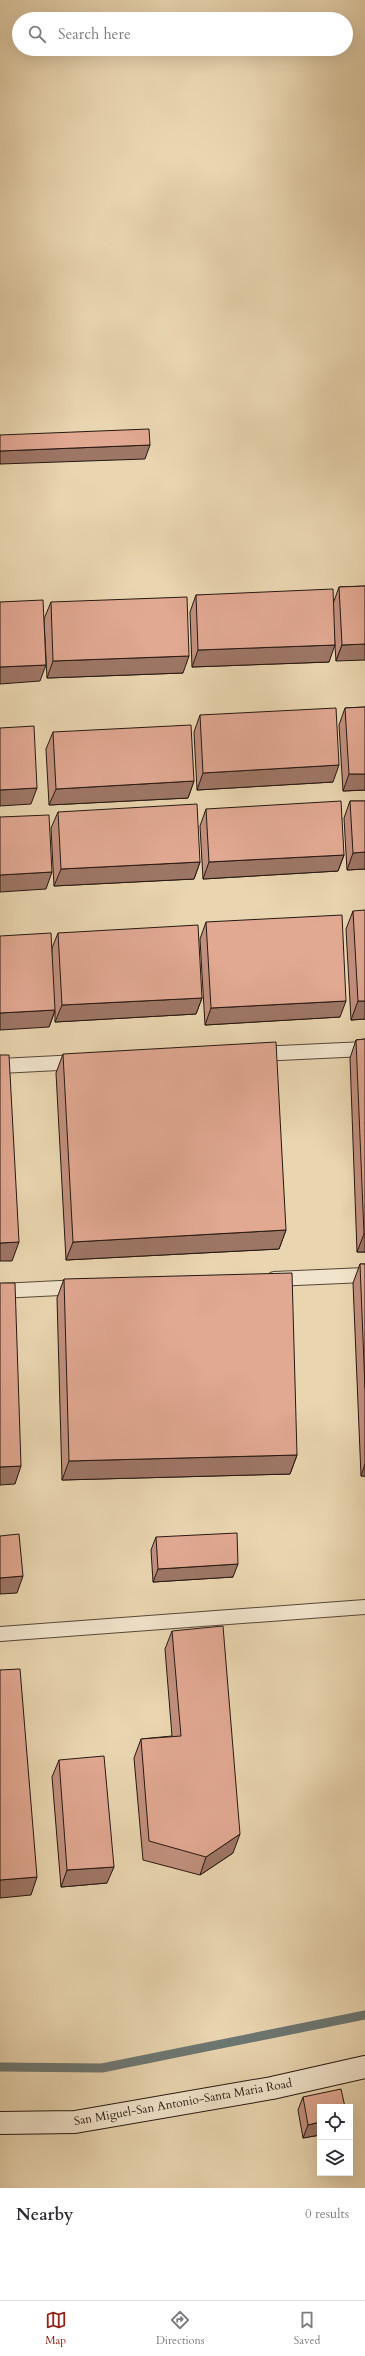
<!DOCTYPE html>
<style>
:root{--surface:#fff;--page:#f7f7f7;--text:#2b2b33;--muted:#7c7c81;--line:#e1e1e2;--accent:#8f2418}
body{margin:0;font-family:Cardo,serif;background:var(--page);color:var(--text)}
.controls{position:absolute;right:12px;bottom:12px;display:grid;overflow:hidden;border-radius:0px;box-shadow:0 4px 16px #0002}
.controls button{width:36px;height:36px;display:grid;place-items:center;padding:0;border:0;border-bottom:1px solid var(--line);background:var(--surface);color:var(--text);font:20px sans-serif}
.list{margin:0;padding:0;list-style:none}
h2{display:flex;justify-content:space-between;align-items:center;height:52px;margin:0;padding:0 16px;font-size:17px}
h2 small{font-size:13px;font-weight:400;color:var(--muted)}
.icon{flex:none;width:22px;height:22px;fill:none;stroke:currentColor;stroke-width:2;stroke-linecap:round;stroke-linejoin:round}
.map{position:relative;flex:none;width:365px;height:2188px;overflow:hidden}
.search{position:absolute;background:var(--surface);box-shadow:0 4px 16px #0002;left:12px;right:12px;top:12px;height:44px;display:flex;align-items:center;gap:10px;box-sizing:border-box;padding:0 14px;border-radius:22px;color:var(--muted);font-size:15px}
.sheet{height:112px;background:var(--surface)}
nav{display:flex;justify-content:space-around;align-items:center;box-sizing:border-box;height:56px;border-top:1px solid var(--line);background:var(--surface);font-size:11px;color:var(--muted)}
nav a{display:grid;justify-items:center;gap:2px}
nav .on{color:var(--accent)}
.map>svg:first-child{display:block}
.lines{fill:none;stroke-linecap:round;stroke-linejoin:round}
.stream{stroke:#6c7773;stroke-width:9}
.lane-casing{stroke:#57473a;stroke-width:16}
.secondary-casing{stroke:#261812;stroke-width:24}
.lane{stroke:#f1e4cc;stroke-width:14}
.secondary{stroke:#f1e4cc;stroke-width:22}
.wall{fill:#c2907e;stroke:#261812}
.shaded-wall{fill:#9e7666;stroke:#261812}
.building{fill:#e1a892;stroke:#261812}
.labels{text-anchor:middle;stroke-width:4;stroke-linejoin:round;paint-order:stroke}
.street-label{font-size:12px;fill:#261812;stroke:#f1e4cc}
</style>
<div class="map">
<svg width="365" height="2188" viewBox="0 0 365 2188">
<rect width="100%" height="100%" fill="#e9d5b0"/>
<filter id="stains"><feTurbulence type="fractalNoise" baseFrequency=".005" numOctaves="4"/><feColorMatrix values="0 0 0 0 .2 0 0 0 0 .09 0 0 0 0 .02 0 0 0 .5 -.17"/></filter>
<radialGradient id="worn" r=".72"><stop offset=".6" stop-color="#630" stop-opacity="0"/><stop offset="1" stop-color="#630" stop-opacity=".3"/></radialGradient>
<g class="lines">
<polyline class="stream" points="0,2067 102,2068 365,2015"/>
<defs>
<g id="lane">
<polyline points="258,1054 365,1049"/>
<polyline points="0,1066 78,1062"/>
<polyline points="274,1279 365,1275"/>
<polyline points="0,1291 80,1287"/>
<polyline points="0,1634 365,1607"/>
</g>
<polyline id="secondary" points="0,2123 75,2122 272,2088 365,2067"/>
</defs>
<use href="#lane" class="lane-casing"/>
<use href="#secondary" class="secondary-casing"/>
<use href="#lane" class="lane"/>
<use href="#secondary" class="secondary"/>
</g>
<g class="wall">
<polygon points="365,586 336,661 334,632 329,662 192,667 190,612 196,595 333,604 339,587"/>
<polygon points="51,602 183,673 47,678 44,619"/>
<polygon points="365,707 365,790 343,791 339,725 345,708"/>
<polygon points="200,715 333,782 197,790 194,732"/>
<polygon points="53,732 194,781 188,798 49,805 46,749"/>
<polygon points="350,801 365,801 365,869 347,870 344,818"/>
<polygon points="206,809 344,855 338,871 203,879 200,826"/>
<polygon points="58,812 200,862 194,879 54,886 51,828"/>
<polygon points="353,911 365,1019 351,1020 346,929"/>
<polygon points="206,922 340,1017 205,1025 200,939"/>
<polygon points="58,933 202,998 196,1014 55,1022 55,1011 49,1027 52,948"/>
<polygon points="365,1039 365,1252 357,1252 350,1058 356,1040"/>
<polygon points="63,1054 286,1230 279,1249 66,1260 56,1073"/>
<polygon points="360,1264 365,1264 365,1476 361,1476 353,1283"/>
<polygon points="64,1279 297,1455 290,1474 62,1480 57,1298"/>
<polygon points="156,1537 233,1577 153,1582 151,1550"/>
<polygon points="172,1631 233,1853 200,1875 143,1860 134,1758 141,1739 172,1736 165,1649"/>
<polygon points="59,1760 107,1883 61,1887 52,1777"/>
<polygon points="303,2097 320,2107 320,2135 303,2138 298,2110"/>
</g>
<g class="shaded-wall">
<polygon points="150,445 145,459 0,464 0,451"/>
<polygon points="365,644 365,660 336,661 342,645"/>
<polygon points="335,645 329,662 192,667 198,650"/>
<polygon points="189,656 183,673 47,678 53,661"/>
<polygon points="46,665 40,681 0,684 0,667"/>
<polygon points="339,765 333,782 197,790 203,773"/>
<polygon points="349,774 365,774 365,790 343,791"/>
<polygon points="194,781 188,798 49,805 56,789"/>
<polygon points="37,788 31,804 0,806 0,790"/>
<polygon points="365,852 365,869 347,870 353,853"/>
<polygon points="344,855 338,871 203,879 209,862"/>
<polygon points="200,862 194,879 54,886 61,869"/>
<polygon points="52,872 46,889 0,892 0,875"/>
<polygon points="202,998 196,1014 55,1022 62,1005"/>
<polygon points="346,1001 340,1017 205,1025 211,1008"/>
<polygon points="358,1001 365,1001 365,1019 351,1020"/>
<polygon points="55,1010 49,1027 0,1030 0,1013"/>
<polygon points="286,1230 279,1249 66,1260 73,1242"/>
<polygon points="364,1234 365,1234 365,1252 357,1252"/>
<polygon points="19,1242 12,1261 0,1261 0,1243"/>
<polygon points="297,1455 290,1474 62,1480 69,1461"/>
<polygon points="365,1464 365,1476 361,1476"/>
<polygon points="21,1466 15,1484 0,1485 0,1467"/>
<polygon points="238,1564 233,1577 153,1582 158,1569"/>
<polygon points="23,1576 17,1593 0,1594 0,1578"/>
<polygon points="240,1834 233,1853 200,1875 206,1857"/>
<polygon points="114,1867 107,1883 61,1887 67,1870"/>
<polygon points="37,1877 31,1895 0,1898 0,1880"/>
<polygon points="320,2122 320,2135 303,2138 308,2125"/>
</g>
<g class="building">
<polygon points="149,429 150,445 0,451 0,435"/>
<polygon points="365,586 365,644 342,645 339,587"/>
<polygon points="333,589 335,645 198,650 196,595"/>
<polygon points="187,597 189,656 53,661 51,602"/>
<polygon points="43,600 46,665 0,667 0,602"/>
<polygon points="365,707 365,774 349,774 345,708"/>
<polygon points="336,708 339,765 203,773 200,715"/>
<polygon points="191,725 194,781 56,789 53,732"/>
<polygon points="34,726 37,788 0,790 0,728"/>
<polygon points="341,801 344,855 209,862 206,809"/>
<polygon points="350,801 365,801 365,852 353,853"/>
<polygon points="197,804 200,862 61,869 58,812"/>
<polygon points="49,815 52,872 0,875 0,817"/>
<polygon points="365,910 365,1001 358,1001 353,911"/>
<polygon points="342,915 346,1001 211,1008 206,922"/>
<polygon points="198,925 202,998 62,1005 58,933"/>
<polygon points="51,933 55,1010 0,1013 0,936"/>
<polygon points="365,1039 365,1234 364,1234 356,1040"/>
<polygon points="276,1042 286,1230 73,1242 63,1054"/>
<polygon points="0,1055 9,1055 19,1242 0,1243"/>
<polygon points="360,1264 365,1264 365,1388"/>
<polygon points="292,1273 297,1455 69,1461 64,1279"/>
<polygon points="0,1283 15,1283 21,1466 0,1467"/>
<polygon points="237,1533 238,1564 158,1569 156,1537"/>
<polygon points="19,1534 23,1576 0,1578 0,1536"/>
<polygon points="223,1626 240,1834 206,1857 149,1841 141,1739 181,1736 172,1631"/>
<polygon points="20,1669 37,1877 0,1880 0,1670"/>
<polygon points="104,1756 114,1867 67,1870 59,1760"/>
<polygon points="341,2089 345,2107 320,2107 320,2122 308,2125 303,2097"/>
</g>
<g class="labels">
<g class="street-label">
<text transform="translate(183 2102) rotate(-10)" y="4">San Miguel-San Antonio-Santa Maria Road</text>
</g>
</g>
<rect width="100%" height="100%" filter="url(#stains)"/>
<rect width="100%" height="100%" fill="url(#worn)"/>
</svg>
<div class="controls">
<button><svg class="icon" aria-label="locate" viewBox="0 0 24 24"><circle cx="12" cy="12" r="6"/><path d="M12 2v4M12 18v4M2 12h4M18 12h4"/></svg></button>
<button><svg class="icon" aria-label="layers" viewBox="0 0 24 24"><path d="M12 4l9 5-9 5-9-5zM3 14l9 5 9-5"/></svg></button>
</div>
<div class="search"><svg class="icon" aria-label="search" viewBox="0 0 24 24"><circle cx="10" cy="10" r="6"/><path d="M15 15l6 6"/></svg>Search here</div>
</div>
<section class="sheet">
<h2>Nearby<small>0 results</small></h2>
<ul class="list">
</ul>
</section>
<nav>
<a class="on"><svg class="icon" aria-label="map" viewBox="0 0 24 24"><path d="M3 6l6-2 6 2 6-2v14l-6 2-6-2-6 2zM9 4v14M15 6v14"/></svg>Map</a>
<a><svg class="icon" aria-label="directions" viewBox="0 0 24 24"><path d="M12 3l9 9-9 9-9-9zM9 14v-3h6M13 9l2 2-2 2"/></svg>Directions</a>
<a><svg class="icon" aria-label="saved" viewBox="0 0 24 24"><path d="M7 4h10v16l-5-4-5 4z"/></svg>Saved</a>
</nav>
